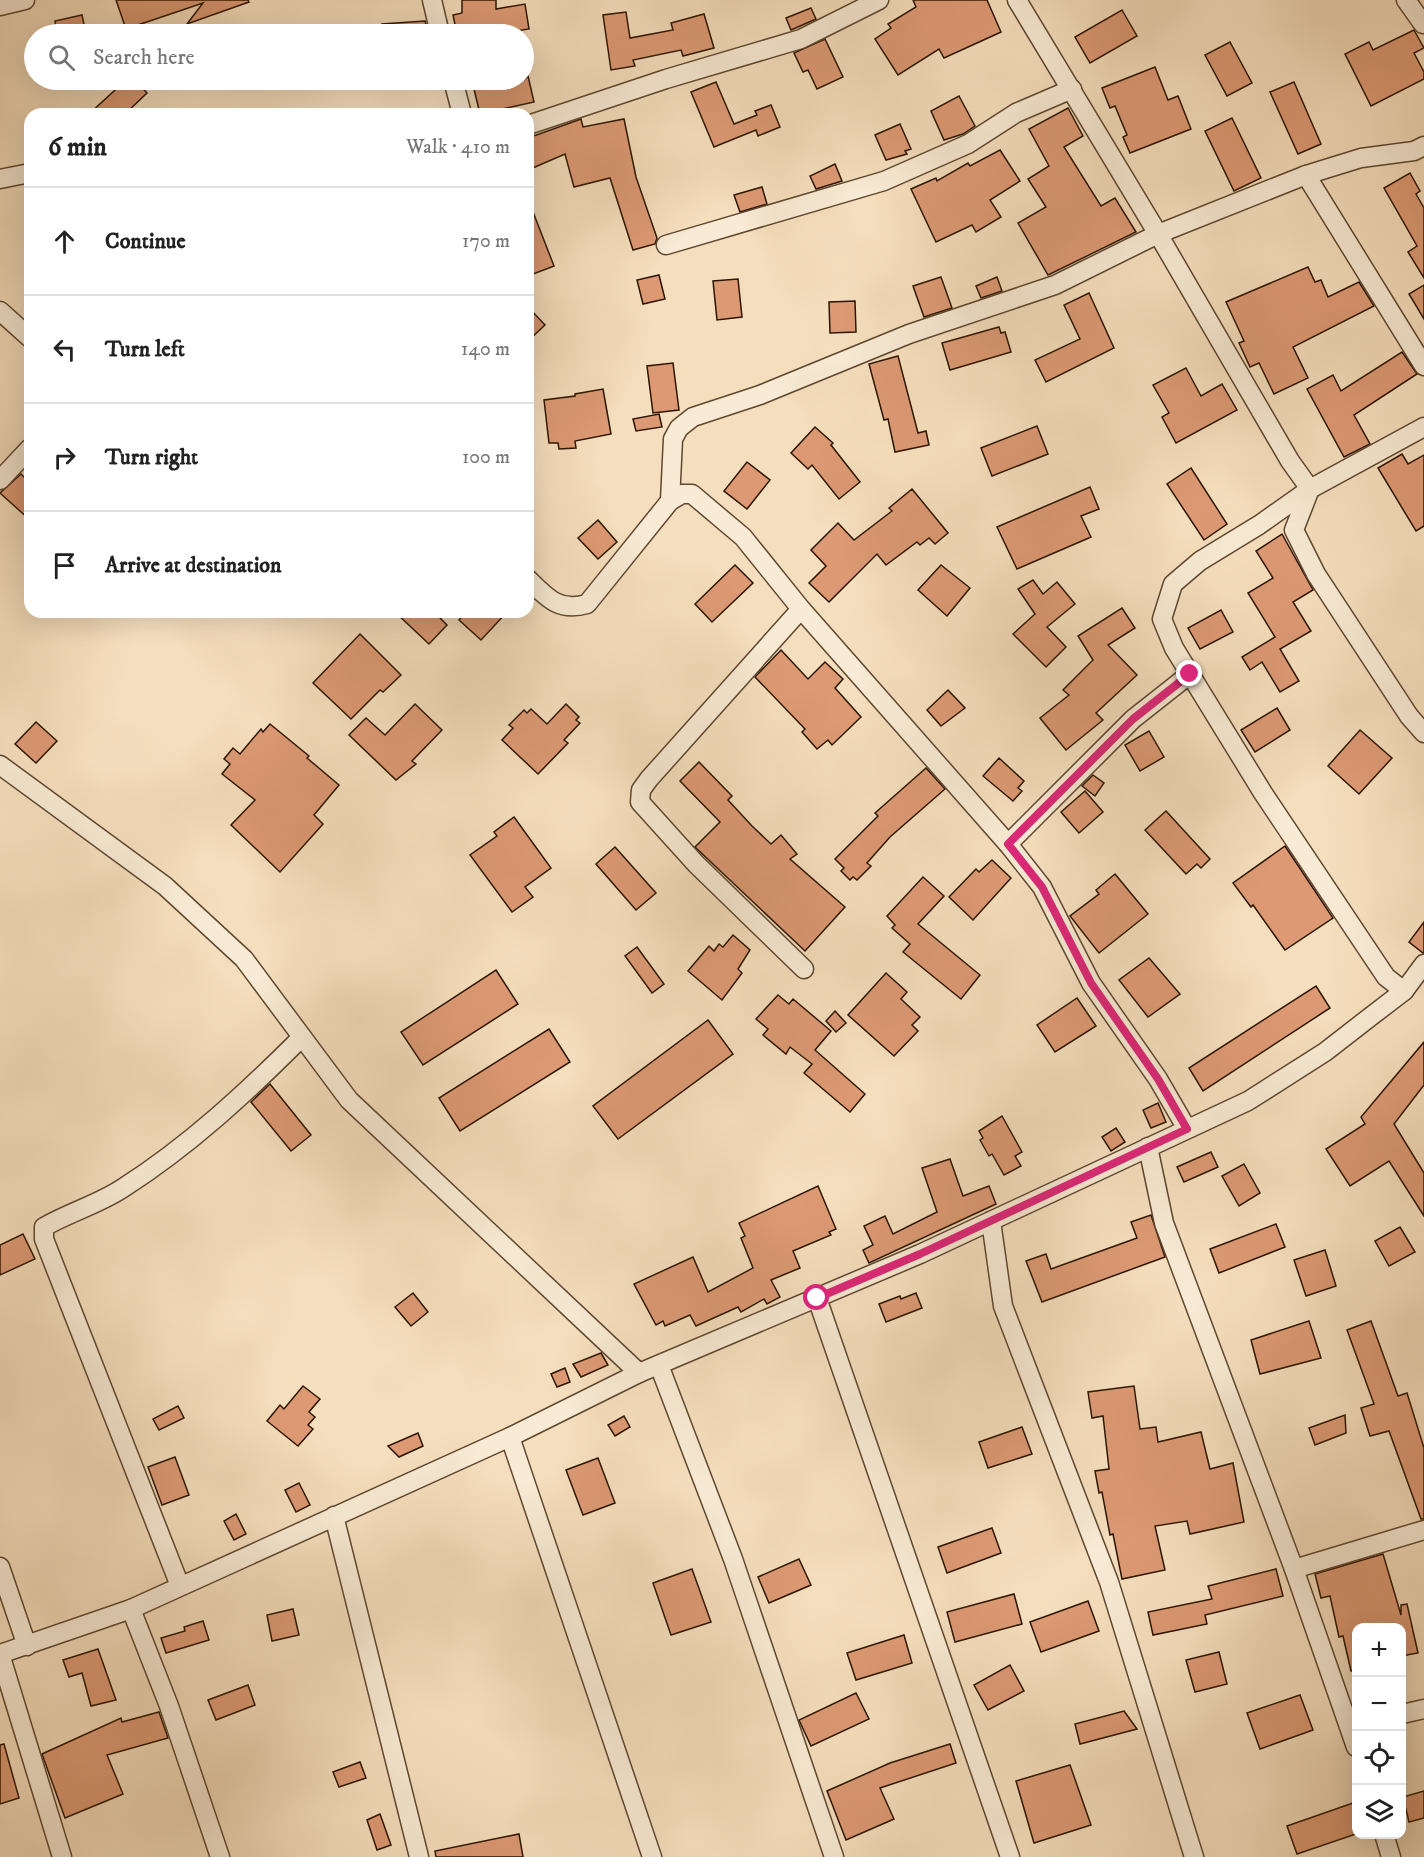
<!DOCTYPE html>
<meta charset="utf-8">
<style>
:root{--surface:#fff;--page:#f6f6f6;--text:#222;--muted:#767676;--line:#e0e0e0}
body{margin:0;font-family:"IM FELL DW Pica",serif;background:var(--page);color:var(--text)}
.controls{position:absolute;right:18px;bottom:18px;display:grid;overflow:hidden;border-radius:12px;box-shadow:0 6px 24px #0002}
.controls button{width:54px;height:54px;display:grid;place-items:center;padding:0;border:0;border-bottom:2px solid var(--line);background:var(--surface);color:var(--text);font:30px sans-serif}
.stop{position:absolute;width:18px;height:18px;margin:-14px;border:4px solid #db2777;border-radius:50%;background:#fff}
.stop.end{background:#db2777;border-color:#fff;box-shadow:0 2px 6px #0008}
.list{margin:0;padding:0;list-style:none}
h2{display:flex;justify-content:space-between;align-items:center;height:78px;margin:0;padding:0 24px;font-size:26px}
h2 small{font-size:20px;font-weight:400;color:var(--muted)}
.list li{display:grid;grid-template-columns:39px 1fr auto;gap:18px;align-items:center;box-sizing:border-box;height:108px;padding:0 24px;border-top:2px solid var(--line)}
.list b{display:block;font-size:22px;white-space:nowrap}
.list em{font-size:20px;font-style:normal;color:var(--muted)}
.icon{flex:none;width:33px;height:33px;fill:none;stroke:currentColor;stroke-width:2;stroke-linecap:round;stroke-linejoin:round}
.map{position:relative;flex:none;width:1424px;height:1857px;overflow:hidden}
.search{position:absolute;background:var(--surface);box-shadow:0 6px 24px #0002;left:24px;top:24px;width:510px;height:66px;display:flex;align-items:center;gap:15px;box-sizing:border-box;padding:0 21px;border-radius:33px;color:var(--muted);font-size:22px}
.panel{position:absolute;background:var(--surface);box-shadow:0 6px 24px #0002;left:24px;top:108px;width:510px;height:510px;border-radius:18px}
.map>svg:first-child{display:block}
.building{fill:#dc9974;stroke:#2c1500;stroke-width:1.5}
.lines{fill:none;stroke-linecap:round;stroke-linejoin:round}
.minor-casing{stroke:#5e472f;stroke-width:21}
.minor{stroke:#f8ead4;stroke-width:18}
.route{stroke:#db2777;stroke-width:8}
</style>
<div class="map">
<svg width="1424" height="1857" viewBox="0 0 1424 1857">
<rect width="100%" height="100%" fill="#f5debd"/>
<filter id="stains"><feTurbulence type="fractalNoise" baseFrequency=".00333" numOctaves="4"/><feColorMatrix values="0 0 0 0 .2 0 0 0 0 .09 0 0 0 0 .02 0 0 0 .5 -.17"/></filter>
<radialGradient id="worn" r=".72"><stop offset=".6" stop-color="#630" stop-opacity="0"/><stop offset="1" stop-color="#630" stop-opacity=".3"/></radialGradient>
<g class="building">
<polygon points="116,0 248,0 249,2 187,24 203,3 126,29"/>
<polygon points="462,0 496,0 496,9 525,4 529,29 497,34 475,34 470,33 469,26 456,29 453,15 462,13"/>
<polygon points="913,0 987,0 1001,32 944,58 939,49 898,75 875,39 891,28 888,24 916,7"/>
<polygon points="811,8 816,19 791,30 786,18"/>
<polygon points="1122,10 1137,36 1090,63 1075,37"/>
<polygon points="626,12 630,38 673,30 671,23 704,14 714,48 683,56 681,50 633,60 635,66 611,70 603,15"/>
<polygon points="82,15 86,34 57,34 55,21"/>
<polygon points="425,21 429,34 383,34 382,24"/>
<polygon points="1414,30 1424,48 1414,53 1424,72 1424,79 1371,106 1345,54 1369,42 1373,50"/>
<polygon points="825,39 843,77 817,89 808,70 803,72 794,53"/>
<polygon points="1230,42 1252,83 1227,96 1205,55"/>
<polygon points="1155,67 1168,100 1178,96 1191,129 1130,153 1123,137 1127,135 1115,106 1110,108 1102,88"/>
<polygon points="528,76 534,102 480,114 474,89 478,88 478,85 500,80 524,80"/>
<polygon points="126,80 135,80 147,93 125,114 89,114"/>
<polygon points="716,82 734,124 757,115 755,111 771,105 780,127 758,136 756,130 714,147 691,92"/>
<polygon points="1294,82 1321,144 1298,154 1270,92"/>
<polygon points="959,96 975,126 963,134 944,140 931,111"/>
<polygon points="1068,108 1083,136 1064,147 1101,206 1115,198 1136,232 1048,275 1018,223 1046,207 1028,179 1049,166 1029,129"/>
<polygon points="1232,118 1261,178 1234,191 1205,131"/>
<polygon points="581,119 583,127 624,119 636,177 657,238 655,244 633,250 610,178 574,187 565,154 528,170 528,138"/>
<polygon points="900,124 911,149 905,151 907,154 886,160 875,135"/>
<polygon points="1000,150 1020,181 990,200 1001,217 976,232 972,225 936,242 911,189 936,178 937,181 968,163 970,166"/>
<polygon points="835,164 842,181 816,189 810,176"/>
<polygon points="1410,173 1420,191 1416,194 1424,208 1424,278 1408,252 1417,246 1384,188"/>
<polygon points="762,187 767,204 740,212 734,195"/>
<polygon points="528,199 554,266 528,276"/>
<polygon points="1308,267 1315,282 1321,280 1328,297 1359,282 1374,306 1293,347 1308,378 1274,394 1259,363 1250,367 1239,343 1244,341 1226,302"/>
<polygon points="659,275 665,299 643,304 637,280"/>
<polygon points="941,277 952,308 924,317 913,286"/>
<polygon points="997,277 1002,291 981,298 976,286"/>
<polygon points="738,279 742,317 717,320 713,281"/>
<polygon points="1424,285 1424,319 1409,294"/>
<polygon points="1089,293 1114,348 1046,382 1035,360 1080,339 1064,305"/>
<polygon points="855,301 856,332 830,333 829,302"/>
<polygon points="528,307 545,325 528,341"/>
<polygon points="999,327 1001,333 1005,332 1011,352 950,370 942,343"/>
<polygon points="1402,352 1417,374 1354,415 1370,444 1344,457 1307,389 1333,375 1341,391"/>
<polygon points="898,356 918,433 926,431 929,445 895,452 888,419 884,420 869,364"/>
<polygon points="673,363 679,410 653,413 647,366"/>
<polygon points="1186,368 1201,396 1222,384 1237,410 1176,443 1162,417 1169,413 1153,385"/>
<polygon points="603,389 611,434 575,441 576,448 559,449 558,443 549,443 544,400 575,396 575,394"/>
<polygon points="659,414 662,427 636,431 633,419"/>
<polygon points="1037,426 1048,454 992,476 981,448"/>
<polygon points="815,427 833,443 831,445 860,482 839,499 812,465 808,469 791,453"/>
<polygon points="1402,454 1408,464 1424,455 1424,526 1416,531 1378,468"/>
<polygon points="747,462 770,480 747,509 724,491"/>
<polygon points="1191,468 1227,524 1204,540 1167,484"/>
<polygon points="21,474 30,483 30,520 0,493"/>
<polygon points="1090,487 1099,509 1081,516 1091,537 1017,569 997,527"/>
<polygon points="912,489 948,533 935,544 929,538 920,545 917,542 886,565 877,554 829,602 809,583 826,566 811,550 838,523 854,540 892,511 889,508"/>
<polygon points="598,520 617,542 598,559 578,538"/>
<polygon points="1282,534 1313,590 1293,602 1311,631 1280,649 1299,681 1280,692 1262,662 1250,670 1242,657 1275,637 1248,593 1273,578 1256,551"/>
<polygon points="735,565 753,583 712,622 695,604"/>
<polygon points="941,565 970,588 947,616 918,590"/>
<polygon points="1033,580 1043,594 1057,582 1075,604 1047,627 1066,647 1046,667 1013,634 1035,614 1018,589"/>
<polygon points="1122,608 1135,628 1108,645 1137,675 1096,713 1103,720 1066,750 1040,718 1069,695 1063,690 1093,660 1078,636"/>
<polygon points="1221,610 1233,632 1200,649 1188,628"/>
<polygon points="395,612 434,612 447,625 429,644"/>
<polygon points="466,612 507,612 481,640 459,620"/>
<polygon points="360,634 401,675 383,692 380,690 351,719 313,683"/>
<polygon points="781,650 808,679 825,662 843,679 835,688 861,717 832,745 828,740 817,749 802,732 805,729 755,677"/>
<polygon points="948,690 965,708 941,726 927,710"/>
<polygon points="415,704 442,730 412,761 416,764 396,780 349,735 366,718 385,735"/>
<polygon points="566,704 579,717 576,720 580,723 564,740 568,743 538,774 502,740 513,728 509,725 524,710 527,713 531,709 547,724"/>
<polygon points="1277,708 1290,730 1255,752 1241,730"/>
<polygon points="36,722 57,741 36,763 15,744"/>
<polygon points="270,724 309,756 307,758 339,785 314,815 323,824 280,872 231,825 255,800 222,774 230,764 224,759 233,748 240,754 261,729 263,732"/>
<polygon points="1360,730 1392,758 1359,794 1328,766"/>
<polygon points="1149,731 1164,757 1140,771 1125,745"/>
<polygon points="999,758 1024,781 1018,788 1022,791 1013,801 983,776"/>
<polygon points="699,762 732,796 728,800 752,826 771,844 781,835 797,854 790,859 845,907 805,951 695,847 720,822 680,781"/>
<polygon points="926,768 945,789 890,837 867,863 871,866 857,880 853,877 850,880 841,871 844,868 835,859 878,816 875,813"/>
<polygon points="1093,775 1104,783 1095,796 1082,786"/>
<polygon points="1085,791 1103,812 1079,833 1061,812"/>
<polygon points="1166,811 1210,859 1201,868 1197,864 1186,874 1145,830"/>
<polygon points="514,817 551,868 525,887 533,897 512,912 470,855 497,836 494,832"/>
<polygon points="1285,846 1333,918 1285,950 1253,905 1251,907 1233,883"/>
<polygon points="615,847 656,893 636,910 596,864"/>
<polygon points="992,860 1011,878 973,920 949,897 976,869 979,872"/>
<polygon points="1115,874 1148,914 1099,953 1070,916 1099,894 1096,890"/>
<polygon points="923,877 944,896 918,924 980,975 961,999 903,952 910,944 892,928 895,925 887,916"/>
<polygon points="1424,922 1424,953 1423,953 1409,942"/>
<polygon points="733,935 750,950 738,969 742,973 722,1000 688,971 709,946 714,951 719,944 723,947"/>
<polygon points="637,947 664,984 652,993 625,956"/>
<polygon points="1149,958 1180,994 1148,1017 1119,980"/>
<polygon points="496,970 518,1004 423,1065 401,1032"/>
<polygon points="886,973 907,992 901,999 920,1017 912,1025 918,1031 894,1056 848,1015"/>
<polygon points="1316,986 1330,1008 1203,1091 1189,1068"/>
<polygon points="778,995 789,1004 793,999 831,1031 815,1050 865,1094 850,1112 804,1073 812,1064 790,1047 786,1054 763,1035 768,1029 756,1019"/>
<polygon points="1077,998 1096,1026 1055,1052 1037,1025"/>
<polygon points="835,1011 846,1023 836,1032 826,1021"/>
<polygon points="708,1020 733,1054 618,1139 593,1106"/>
<polygon points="549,1029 570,1062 460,1131 439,1098"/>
<polygon points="1424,1042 1424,1085 1394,1124 1424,1173 1424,1216 1389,1161 1350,1186 1326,1149 1365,1124 1361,1117"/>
<polygon points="270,1084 311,1135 291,1151 251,1102"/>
<polygon points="1158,1103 1166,1122 1151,1128 1143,1110"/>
<polygon points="1002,1116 1022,1152 1015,1156 1021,1166 1004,1175 992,1154 989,1156 980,1140 983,1138 979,1131"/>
<polygon points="1116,1128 1125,1142 1111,1151 1102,1137"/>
<polygon points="1211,1152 1218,1167 1184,1182 1177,1167"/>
<polygon points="950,1159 963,1196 989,1186 996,1204 869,1263 863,1250 873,1245 864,1226 885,1216 893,1234 937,1212 922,1168"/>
<polygon points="1244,1164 1260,1193 1239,1206 1222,1176"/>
<polygon points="818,1186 836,1229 829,1232 831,1235 793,1251 800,1268 771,1280 780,1297 767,1304 764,1299 741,1312 738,1307 696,1326 690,1315 665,1326 663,1321 656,1325 634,1284 693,1257 708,1292 753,1268 741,1238 745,1236 739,1223"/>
<polygon points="1151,1215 1165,1257 1042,1302 1026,1261 1046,1254 1051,1269 1137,1238 1131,1222"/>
<polygon points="1276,1224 1285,1247 1219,1273 1210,1249"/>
<polygon points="1400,1227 1415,1252 1389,1266 1375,1241"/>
<polygon points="23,1234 35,1259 0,1275 0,1245"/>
<polygon points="1325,1250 1336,1286 1306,1296 1294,1260"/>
<polygon points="413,1293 428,1312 411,1326 395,1307"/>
<polygon points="916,1293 922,1308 886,1322 879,1304 900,1296 901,1299"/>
<polygon points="1309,1321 1321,1358 1260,1374 1251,1340"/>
<polygon points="1371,1321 1398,1396 1407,1393 1424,1448 1424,1519 1421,1519 1389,1431 1370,1436 1361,1408 1374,1404 1347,1330"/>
<polygon points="601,1353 608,1365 581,1377 573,1364"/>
<polygon points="565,1368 570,1382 557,1387 551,1374"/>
<polygon points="303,1386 320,1399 309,1412 315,1417 308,1425 313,1429 298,1446 267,1421 280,1405 284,1409"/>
<polygon points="1134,1386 1140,1429 1156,1427 1158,1442 1201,1432 1210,1469 1233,1463 1244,1522 1190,1534 1187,1521 1155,1526 1165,1570 1122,1579 1113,1534 1110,1535 1102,1492 1099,1493 1095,1471 1109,1469 1103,1416 1092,1418 1088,1392"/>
<polygon points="178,1406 184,1418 159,1430 153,1419"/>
<polygon points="1345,1415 1346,1433 1315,1445 1309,1428"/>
<polygon points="624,1416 630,1427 615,1436 608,1425"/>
<polygon points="1022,1427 1032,1454 988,1468 979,1442"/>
<polygon points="418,1433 423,1446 399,1457 388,1446"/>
<polygon points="175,1457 189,1495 162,1505 148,1467"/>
<polygon points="598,1458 615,1503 583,1515 566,1470"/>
<polygon points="299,1483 310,1505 296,1512 285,1490"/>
<polygon points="236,1514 246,1534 234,1540 224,1521"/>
<polygon points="992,1528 1001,1553 947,1573 938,1547"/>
<polygon points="1383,1554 1401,1615 1401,1605 1407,1604 1418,1653 1401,1656 1401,1628 1356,1628 1356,1671 1351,1671 1343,1636 1339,1637 1330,1596 1321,1598 1315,1574"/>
<polygon points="799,1559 811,1585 769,1603 758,1577"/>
<polygon points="692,1569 711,1622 671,1635 653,1583"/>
<polygon points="1276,1569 1283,1596 1205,1615 1207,1624 1153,1635 1148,1612 1212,1599 1208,1586"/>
<polygon points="1014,1594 1022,1624 955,1642 947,1612"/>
<polygon points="1088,1601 1099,1631 1041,1652 1030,1622"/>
<polygon points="293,1609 299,1635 272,1641 267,1615"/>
<polygon points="203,1621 209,1640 166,1653 161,1638 185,1631 184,1627"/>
<polygon points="904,1635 912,1663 856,1680 847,1653"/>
<polygon points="98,1649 116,1700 91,1706 82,1673 69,1677 63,1660"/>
<polygon points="1219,1652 1227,1684 1195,1692 1186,1660"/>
<polygon points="1010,1665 1024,1691 988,1710 974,1685"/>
<polygon points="248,1685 255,1705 216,1720 208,1700"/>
<polygon points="856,1693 869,1719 811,1746 799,1720"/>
<polygon points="1300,1695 1313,1730 1260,1749 1247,1713"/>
<polygon points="1124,1711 1137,1729 1080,1744 1075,1724"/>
<polygon points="159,1712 168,1738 107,1755 123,1794 65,1818 42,1754 121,1718 122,1722"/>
<polygon points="4,1744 19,1798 0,1804 0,1745"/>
<polygon points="950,1744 956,1763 880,1788 894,1819 846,1840 827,1791 890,1763"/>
<polygon points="360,1762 366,1778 339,1787 333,1772"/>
<polygon points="1070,1765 1091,1825 1034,1843 1016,1781"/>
<polygon points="1424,1791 1424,1818 1409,1822 1403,1797"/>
<polygon points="1353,1803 1356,1814 1356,1834 1297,1854 1287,1826"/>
<polygon points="380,1814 391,1845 377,1850 367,1820"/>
<polygon points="519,1834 523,1857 436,1857 435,1851"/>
</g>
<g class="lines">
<defs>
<g id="minor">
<polyline points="432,0 440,34"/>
<polyline points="1017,0 1158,234 1290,461 1310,489 1294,530 1316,574 1409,716 1424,733"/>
<polyline points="1406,0 1423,24"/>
<polyline points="0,6 25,0"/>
<polyline points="453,80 462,114"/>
<polyline points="528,125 666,79 801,39 879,0"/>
<polyline points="1306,175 1424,366"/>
<polyline points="0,179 30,173"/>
<polyline points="666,245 884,181 968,144 1016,113 1072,89"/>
<polyline points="0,311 30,338"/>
<polyline points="0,480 30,448"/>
<polyline points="670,501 673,439 679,428 693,417 760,395 909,334 1055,285 1158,234 1306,175 1361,158 1414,151 1424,146"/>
<path d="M528,579C547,598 559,612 587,604L670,501L682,494H692L743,537L801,609L1008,844L1042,887L1091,983L1158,1079L1187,1129"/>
<polyline points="801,609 649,779 641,790 640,802 696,864 804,969"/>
<polyline points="0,765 165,886 244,959 349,1100 639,1373"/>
<polyline points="1008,844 1133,719 1190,674"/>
<polyline points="1404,991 1386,977 1263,793 1174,648 1162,619 1173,584 1200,561 1259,525 1310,489 1424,427"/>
<polyline points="1148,1147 1164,1223 1294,1569 1356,1747"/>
<polyline points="991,1221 1003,1306 1109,1582 1194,1857"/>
<polyline points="817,1298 1010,1857"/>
<polyline points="659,1365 733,1559 834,1857"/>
<polyline points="510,1437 652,1857"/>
<polyline points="334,1516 419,1857"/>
<polyline points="0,1567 27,1646"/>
<polyline points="1294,1569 1424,1530"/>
<path d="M180,1586L44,1239V1227C70,1212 99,1204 123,1188C189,1146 247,1092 302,1037"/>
<polyline points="131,1609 169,1706 220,1857"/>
<polyline points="1402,1714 1424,1709"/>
<polyline points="1384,1834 1391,1857"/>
<polyline points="62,1857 0,1654 131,1609 510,1437 639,1373 920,1254 1248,1101 1325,1052 1374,1014 1404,991 1424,964"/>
</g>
</defs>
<use href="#minor" class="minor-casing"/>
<use href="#minor" class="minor"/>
</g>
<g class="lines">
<polyline class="route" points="817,1298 920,1254 1187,1129 1158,1079 1091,983 1042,887 1008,844 1133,719 1190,674"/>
</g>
<rect width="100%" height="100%" filter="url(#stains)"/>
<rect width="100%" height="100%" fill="url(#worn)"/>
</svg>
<div class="controls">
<button>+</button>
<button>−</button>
<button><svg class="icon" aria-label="locate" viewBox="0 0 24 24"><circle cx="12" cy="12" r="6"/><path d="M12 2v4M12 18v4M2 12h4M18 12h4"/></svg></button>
<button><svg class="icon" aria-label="layers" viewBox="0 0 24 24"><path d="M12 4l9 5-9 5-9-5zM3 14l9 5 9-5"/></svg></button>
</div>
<div class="stop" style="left:817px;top:1298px"></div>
<div class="stop end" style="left:1190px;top:674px"></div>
<div class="search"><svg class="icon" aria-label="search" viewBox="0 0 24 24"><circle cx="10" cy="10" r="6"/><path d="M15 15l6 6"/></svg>Search here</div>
<section class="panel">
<h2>6 min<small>Walk · 410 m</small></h2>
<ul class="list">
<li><svg class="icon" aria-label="ahead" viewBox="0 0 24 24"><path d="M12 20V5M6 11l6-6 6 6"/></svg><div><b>Continue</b></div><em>170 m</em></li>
<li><svg class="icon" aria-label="left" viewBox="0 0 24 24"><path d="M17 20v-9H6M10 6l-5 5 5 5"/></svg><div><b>Turn left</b></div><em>140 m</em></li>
<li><svg class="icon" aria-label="right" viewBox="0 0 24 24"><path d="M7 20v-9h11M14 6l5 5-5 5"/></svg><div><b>Turn right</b></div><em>100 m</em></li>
<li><svg class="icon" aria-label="arrive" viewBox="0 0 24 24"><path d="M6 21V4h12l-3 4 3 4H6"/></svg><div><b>Arrive at destination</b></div></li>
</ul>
</section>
</div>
